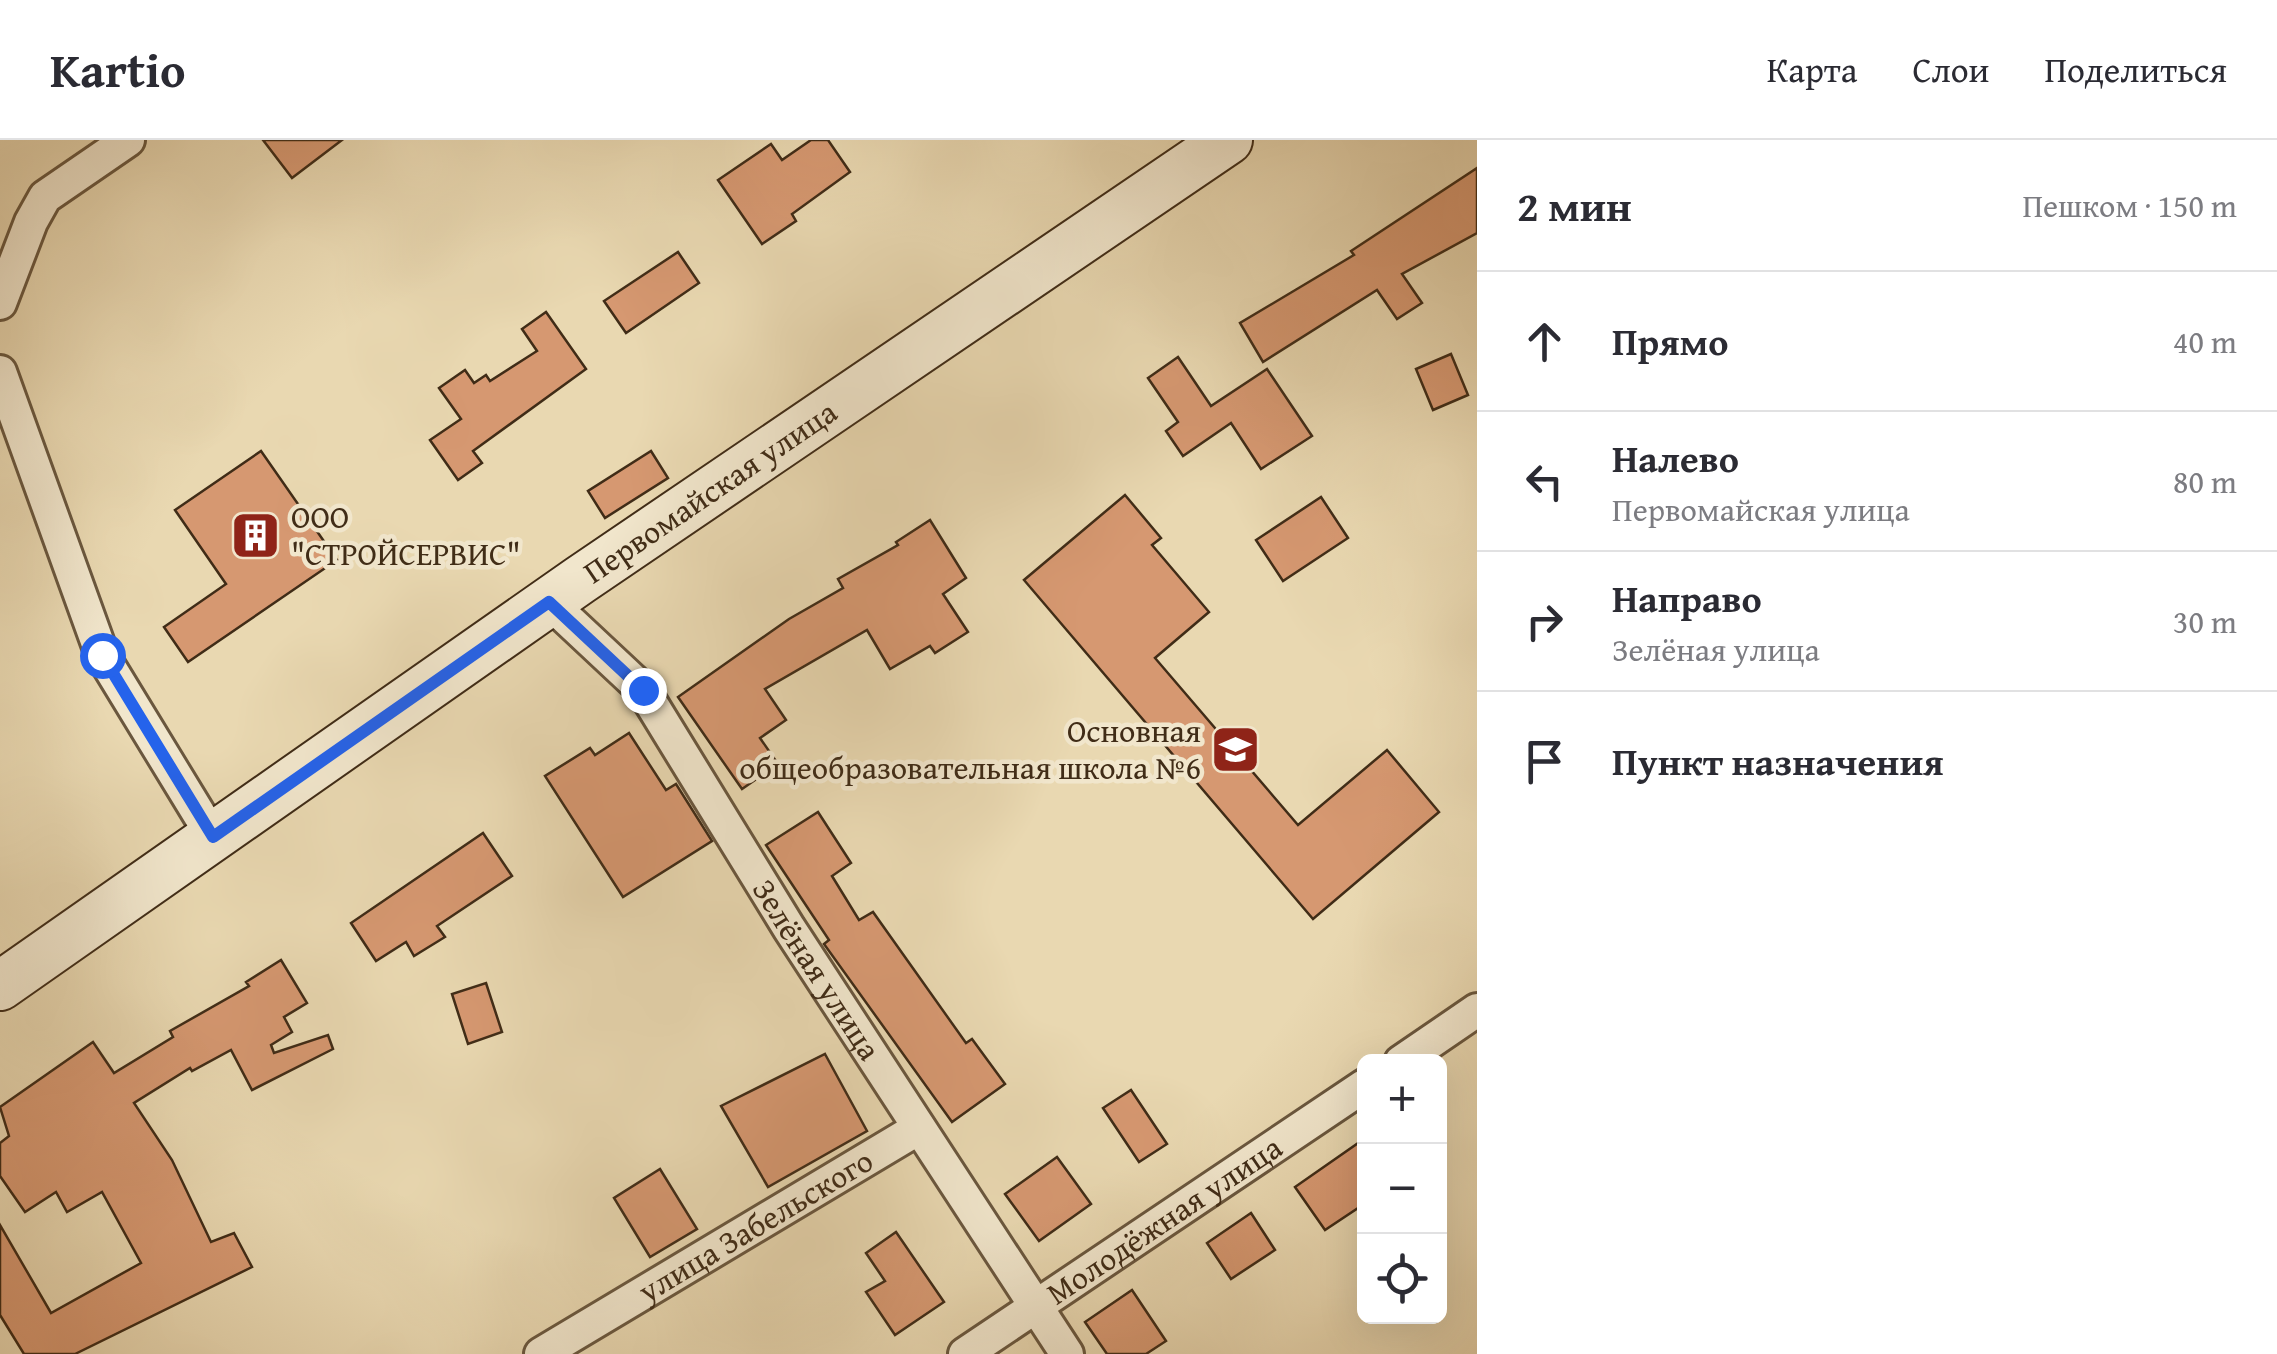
<!DOCTYPE html>
<html lang="ru">
<meta charset="utf-8">
<style>
:root{--surface:#fff;--page:#f2f2f3;--text:#2b2b33;--muted:#7c7c81;--line:#e1e1e2}
body{margin:0;font-family:"Gentium Book Plus",serif;background:var(--page);color:var(--text)}
.controls{position:absolute;right:30px;bottom:30px;display:grid;overflow:hidden;border-radius:15px;box-shadow:0 10px 40px #0002}
.controls button{width:90px;height:90px;display:grid;place-items:center;padding:0;border:0;border-bottom:2px solid var(--line);background:var(--surface);color:var(--text);font:50px sans-serif}
.stop{position:absolute;width:30px;height:30px;margin:-22px;border:8px solid #2563eb;border-radius:50%;background:#fff}
.stop.end{background:#2563eb;border-color:#fff;box-shadow:0 2px 10px #0008}
.list{margin:0;padding:0;list-style:none}
h2{display:flex;justify-content:space-between;align-items:center;height:130px;margin:0;padding:0 40px;font-size:42px}
h2 small{font-size:32px;font-weight:400;color:var(--muted)}
.list li{display:grid;grid-template-columns:65px 1fr auto;gap:30px;align-items:center;box-sizing:border-box;height:140px;padding:0 40px;border-top:2px solid var(--line)}
.list b{display:block;font-size:38px;white-space:nowrap}
.list p{margin:0;font-size:32px;white-space:nowrap;color:var(--muted)}
.list em{font-size:32px;font-style:normal;color:var(--muted)}
.icon{flex:none;width:55px;height:55px;fill:none;stroke:currentColor;stroke-width:2;stroke-linecap:round;stroke-linejoin:round}
.map{position:relative;flex:none;width:1477px;height:1214px;overflow:hidden}
header{display:flex;align-items:center;gap:60px;box-sizing:border-box;height:140px;padding:0 50px;background:var(--surface);border-bottom:2px solid var(--line)}
header strong{font-size:48px}
nav{display:flex;gap:55px;margin-inline-start:auto;font-size:35px}
main{display:flex}
aside{flex:1;background:var(--surface)}
.map>svg:first-child{display:block}
.building{fill:#d69871;stroke:#402c17;stroke-width:2.5}
.lines{fill:none;stroke-linecap:round;stroke-linejoin:round}
.street-casing{stroke:#6a573e;stroke-width:38}
.secondary-casing{stroke:#402c17;stroke-width:52}
.street{stroke:#f1e6cc;stroke-width:32}
.secondary{stroke:#f1e6cc;stroke-width:48}
.route{stroke:#2563eb;stroke-width:12}
.labels{text-anchor:middle;stroke-width:9;stroke-linejoin:round;paint-order:stroke}
.street-label{font-size:32px;fill:#402c17;stroke:#f1e6cc}
.poi-label{font-size:32px;fill:#402c17;stroke:#f1e6cc;text-anchor:start}
</style>
<header>
<strong>Kartio</strong>
<nav><a>Карта</a><a>Слои</a><a>Поделиться</a></nav>
</header>
<main>
<div class="map">
<svg width="1477" height="1214" viewBox="0 0 1477 1214">
<rect width="100%" height="100%" fill="#e9d8b1"/>
<filter id="stains"><feTurbulence type="fractalNoise" baseFrequency=".002" numOctaves="4"/><feColorMatrix values="0 0 0 0 .2 0 0 0 0 .09 0 0 0 0 .02 0 0 0 .5 -.17"/></filter>
<radialGradient id="worn" r=".72"><stop offset=".6" stop-color="#630" stop-opacity="0"/><stop offset="1" stop-color="#630" stop-opacity=".3"/></radialGradient>
<g class="building">
<polygon points="263,0 342,0 292,38"/>
<polygon points="811,0 828,0 850,32 792,74 796,81 762,104 718,40 771,4 782,20"/>
<polygon points="1477,28 1477,93 1402,134 1422,163 1397,179 1377,150 1263,222 1240,183 1354,115 1351,111"/>
<polygon points="678,112 699,143 626,193 604,161"/>
<polygon points="546,172 586,229 473,311 482,323 458,340 430,300 461,279 439,248 465,230 474,243 486,235 490,241 537,211 522,189"/>
<polygon points="1451,214 1468,255 1433,270 1416,229"/>
<polygon points="1178,217 1211,266 1267,229 1312,296 1261,329 1231,283 1183,316 1166,291 1178,282 1148,238"/>
<polygon points="261,311 337,420 188,522 164,487 226,444 175,370"/>
<polygon points="651,311 668,338 605,378 588,351"/>
<polygon points="1125,355 1161,398 1152,405 1209,472 1155,518 1298,685 1387,610 1439,672 1313,779 1024,440"/>
<polygon points="1321,357 1348,398 1283,441 1256,400"/>
<polygon points="930,380 966,438 943,454 968,492 935,513 930,506 890,529 867,490 765,549 786,580 760,598 778,624 742,649 678,557 789,479 843,448 838,439 898,405 896,402"/>
<polygon points="629,593 666,650 676,644 712,701 623,757 545,636 590,608 595,615"/>
<polygon points="818,672 851,723 832,736 859,780 873,772 966,903 972,899 1005,944 952,982 824,804 829,800 766,705"/>
<polygon points="483,693 512,736 437,786 445,797 414,816 406,802 376,821 351,783"/>
<polygon points="281,820 307,863 284,877 292,892 271,905 274,913 328,895 333,909 252,950 231,910 192,931 190,928 134,963 172,1020 211,1102 234,1093 252,1127 75,1214 24,1214 0,1175 0,1085 51,1173 141,1123 102,1052 67,1072 56,1052 25,1072 0,1036 0,1003 9,996 0,967 93,902 114,933 173,897 170,891 249,846 246,842"/>
<polygon points="486,843 502,892 468,904 452,854"/>
<polygon points="825,914 867,991 768,1047 721,966"/>
<polygon points="1131,950 1167,1004 1139,1022 1103,968"/>
<polygon points="1364,999 1364,1064 1325,1090 1295,1047"/>
<polygon points="1057,1017 1091,1064 1039,1101 1005,1054"/>
<polygon points="660,1029 697,1089 650,1117 614,1058"/>
<polygon points="1251,1073 1275,1110 1231,1139 1207,1103"/>
<polygon points="896,1092 944,1162 895,1195 866,1152 885,1141 866,1113"/>
<polygon points="1132,1150 1166,1201 1146,1214 1107,1214 1085,1182"/>
</g>
<g class="lines">
<defs>
<g id="street">
<polyline points="0,163 31,82 45,57 128,0"/>
<polyline points="0,232 102,515 213,697"/>
<path id="s1" d="M549,462L643,550L789,788L1067,1214"/>
<polyline points="1401,922 1477,870"/>
<path id="s2" d="M541,1214L919,988"/>
<path id="s3" d="M965,1214L1364,946"/>
</g>
<g id="secondary">
<path id="s4" d="M0,846L580,440L1228,0"/>
</g>
</defs>
<use href="#street" class="street-casing"/>
<use href="#secondary" class="secondary-casing"/>
<use href="#street" class="street"/>
<use href="#secondary" class="secondary"/>
</g>
<g class="lines">
<polyline class="route" points="102,515 213,697 549,462 643,550"/>
</g>
<defs>
<symbol id="building-square" viewBox="-11 -11 22 22"><rect x="-9" y="-9" width="18" height="18" rx="4" fill="#8f2418" stroke="#f1e6cc"/><path d="M-4-6H4V6H1V3H-1V6H-4ZM-2.5-4.3h1.7v1.8h-1.7ZM.8-4.3h1.7v1.8H.8ZM-2.5-1h1.7V.8h-1.7ZM.8-1h1.7V.8H.8Z" fill="#fff"/></symbol>
<symbol id="school-square" viewBox="-11 -11 22 22"><rect x="-9" y="-9" width="18" height="18" rx="4" fill="#8f2418" stroke="#f1e6cc"/><path d="M0-5L7-2L0 1L-7-2ZM-4 1L0 2.5L4 1V4Q0 6-4 4Z" fill="#fff"/></symbol>
</defs>
<g fill-rule="evenodd">
<use href="#building-square" x="228" y="368" width="55" height="55"/>
<use href="#school-square" x="1208" y="582" width="55" height="55"/>
</g>
<g class="labels">
<g class="street-label">
<text dy="11" stroke="none"><textPath href="#s4" startOffset="865">Первомайская улица</textPath></text>
<text dy="11" stroke="none"><textPath href="#s1" startOffset="458">Зелёная улица</textPath></text>
<text dy="11" stroke="none"><textPath href="#s3" startOffset="240">Молодёжная улица</textPath></text>
<text dy="11" stroke="none"><textPath href="#s2" startOffset="250">улица Забельского</textPath></text>
</g>
<g class="poi-label">
<text x="291" y="388">ООО<tspan x="291" dy="37">"СТРОЙСЕРВИС"</tspan></text>
<text x="1201" y="602" text-anchor="end">Основная<tspan x="1201" dy="37">общеобразовательная школа №6</tspan></text>
</g>
</g>
<rect width="100%" height="100%" filter="url(#stains)"/>
<rect width="100%" height="100%" fill="url(#worn)"/>
</svg>
<div class="controls">
<button>+</button>
<button>−</button>
<button><svg class="icon" aria-label="locate" viewBox="0 0 24 24"><circle cx="12" cy="12" r="6"/><path d="M12 2v4M12 18v4M2 12h4M18 12h4"/></svg></button>
</div>
<div class="stop" style="left:102px;top:515px"></div>
<div class="stop end" style="left:643px;top:550px"></div>
</div>
<aside>
<h2>2 мин<small>Пешком · 150 m</small></h2>
<ul class="list">
<li><svg class="icon" aria-label="ahead" viewBox="0 0 24 24"><path d="M12 20V5M6 11l6-6 6 6"/></svg><div><b>Прямо</b></div><em>40 m</em></li>
<li><svg class="icon" aria-label="left" viewBox="0 0 24 24"><path d="M17 20v-9H6M10 6l-5 5 5 5"/></svg><div><b>Налево</b><p>Первомайская улица</p></div><em>80 m</em></li>
<li><svg class="icon" aria-label="right" viewBox="0 0 24 24"><path d="M7 20v-9h11M14 6l5 5-5 5"/></svg><div><b>Направо</b><p>Зелёная улица</p></div><em>30 m</em></li>
<li><svg class="icon" aria-label="arrive" viewBox="0 0 24 24"><path d="M6 21V4h12l-3 4 3 4H6"/></svg><div><b>Пункт назначения</b></div></li>
</ul>
</aside>
</main>
